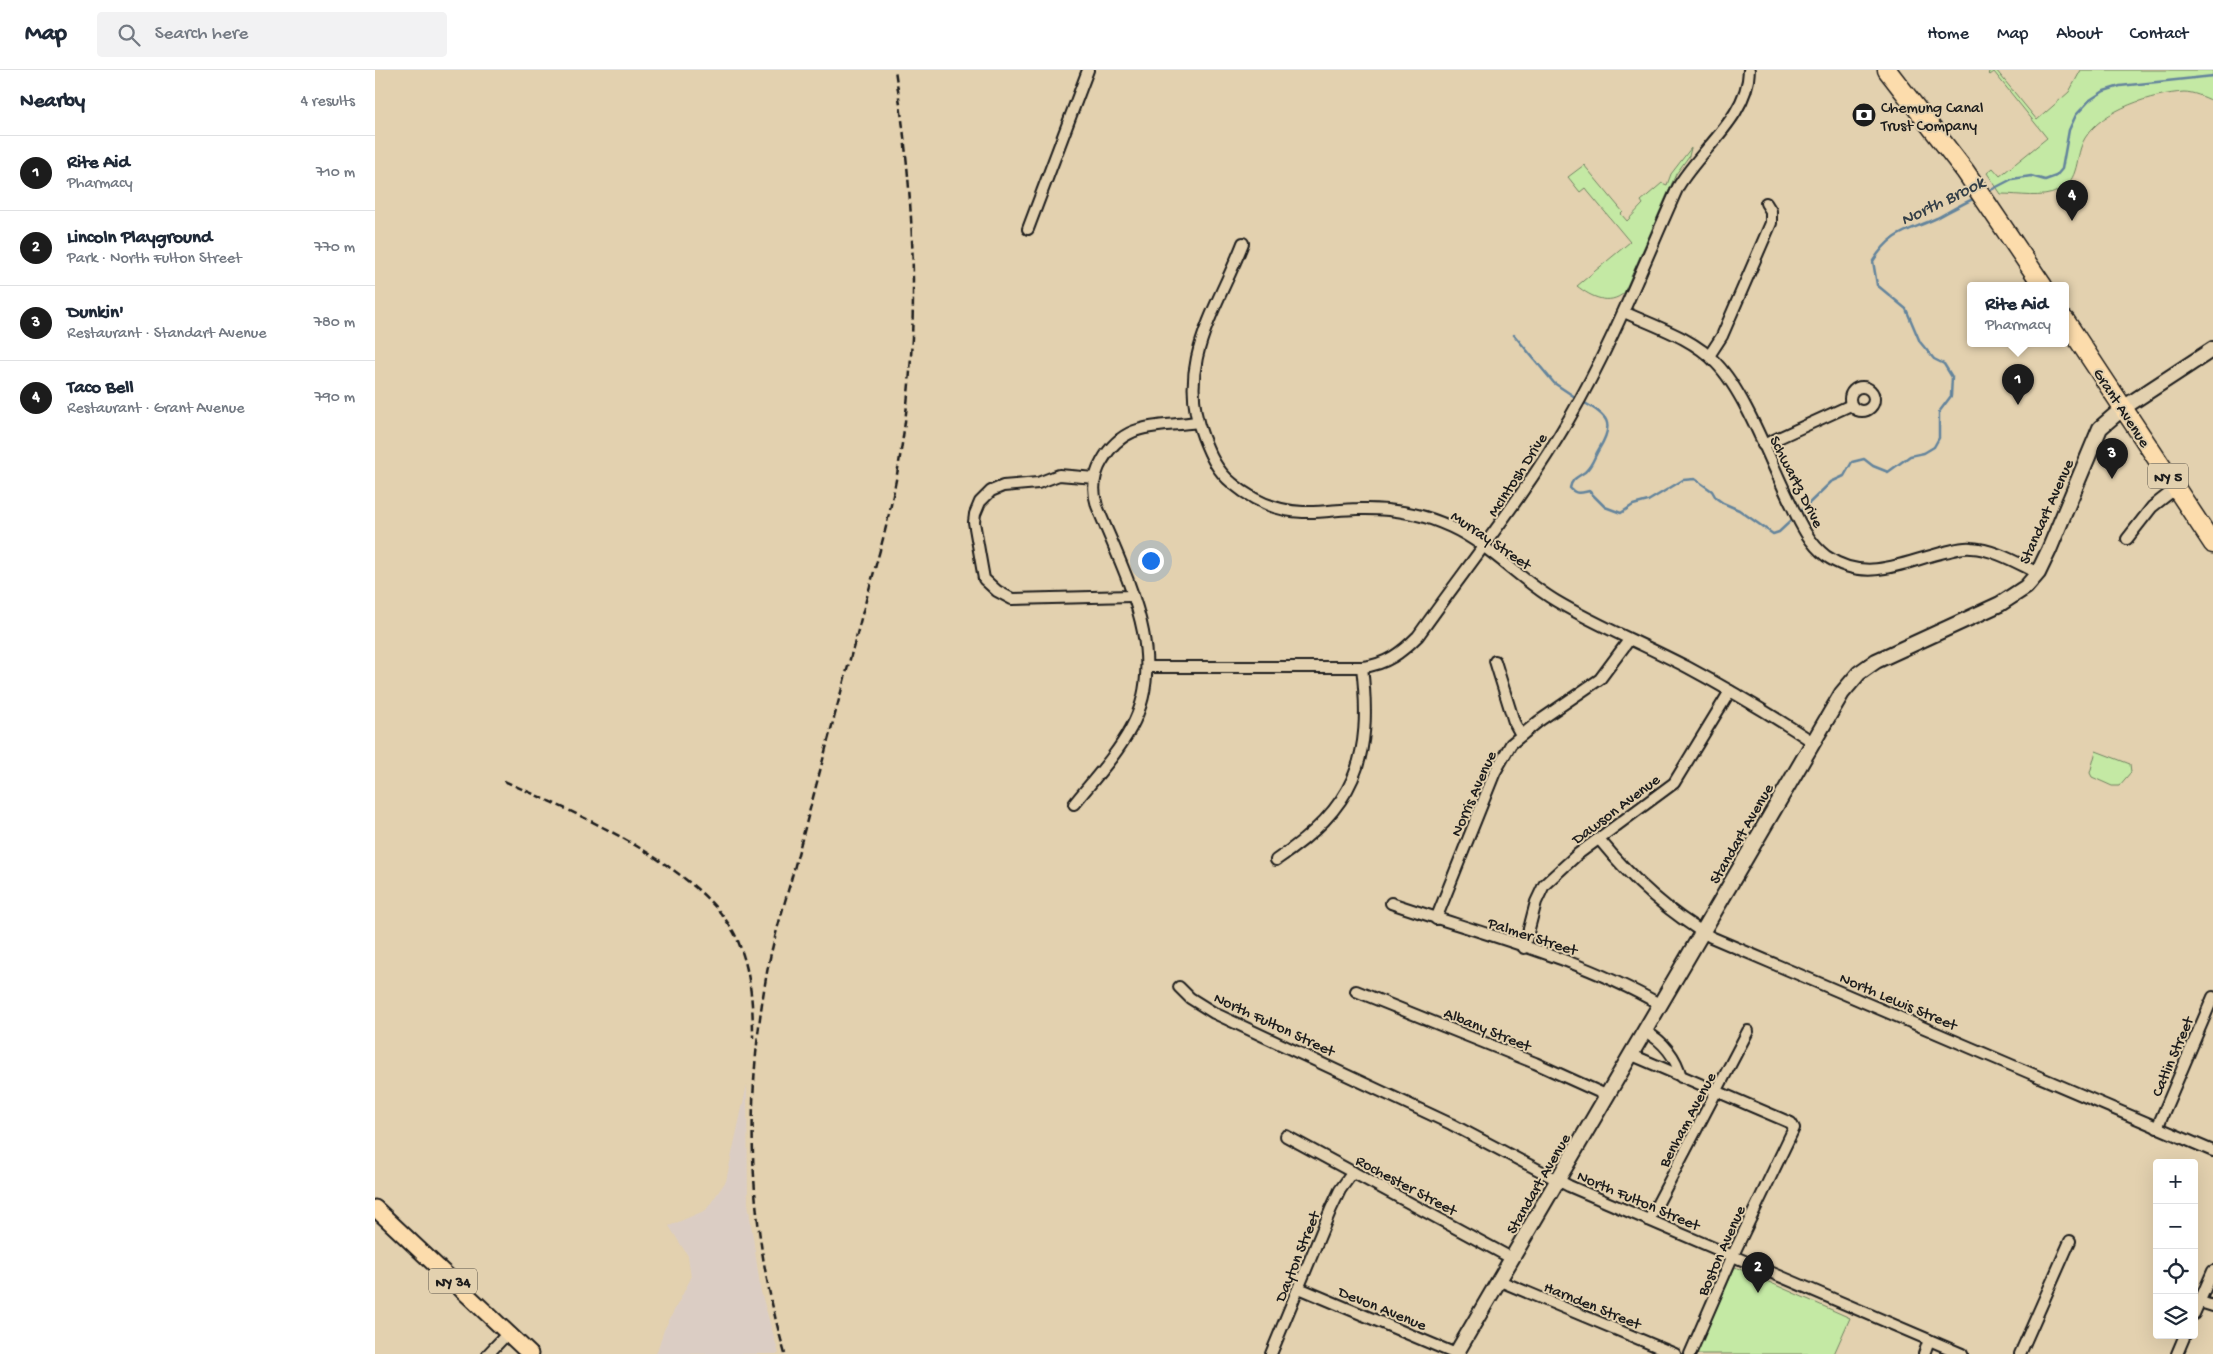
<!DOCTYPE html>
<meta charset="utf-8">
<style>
:root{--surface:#fff;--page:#f2f2f3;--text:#1f2937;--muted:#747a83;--line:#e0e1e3;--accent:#1c1c1c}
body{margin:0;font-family:"Gochi Hand",sans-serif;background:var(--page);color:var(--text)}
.controls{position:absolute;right:15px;bottom:15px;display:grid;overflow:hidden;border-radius:5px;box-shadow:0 5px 20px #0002}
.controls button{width:45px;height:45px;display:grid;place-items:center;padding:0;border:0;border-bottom:1px solid var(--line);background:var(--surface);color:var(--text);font:25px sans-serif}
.you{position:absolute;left:775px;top:490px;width:18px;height:18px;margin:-12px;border:4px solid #fff;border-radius:50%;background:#1a73e8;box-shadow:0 0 0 8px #1a73e833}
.badge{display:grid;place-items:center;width:32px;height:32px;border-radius:50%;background:var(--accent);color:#fff;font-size:16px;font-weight:700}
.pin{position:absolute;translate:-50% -41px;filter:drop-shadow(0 1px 2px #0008)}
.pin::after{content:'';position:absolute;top:26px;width:18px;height:15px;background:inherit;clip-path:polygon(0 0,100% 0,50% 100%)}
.popup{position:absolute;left:1592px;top:212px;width:102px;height:65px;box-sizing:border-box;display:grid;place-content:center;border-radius:5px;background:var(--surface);filter:drop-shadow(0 1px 4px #0005);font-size:16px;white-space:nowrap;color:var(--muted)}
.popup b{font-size:19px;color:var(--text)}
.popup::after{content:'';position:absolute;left:50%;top:100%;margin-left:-10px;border:10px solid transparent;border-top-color:var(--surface)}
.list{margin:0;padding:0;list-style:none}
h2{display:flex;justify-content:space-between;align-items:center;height:65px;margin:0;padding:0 20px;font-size:21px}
h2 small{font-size:16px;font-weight:400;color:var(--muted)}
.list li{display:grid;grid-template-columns:32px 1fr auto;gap:15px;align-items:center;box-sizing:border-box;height:75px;padding:0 20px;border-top:1px solid var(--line)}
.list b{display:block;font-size:19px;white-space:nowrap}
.list p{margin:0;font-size:16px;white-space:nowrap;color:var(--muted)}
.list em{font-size:16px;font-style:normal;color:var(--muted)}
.icon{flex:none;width:28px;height:28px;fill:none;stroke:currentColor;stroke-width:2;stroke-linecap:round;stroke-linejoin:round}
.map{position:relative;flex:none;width:1838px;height:1284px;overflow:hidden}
header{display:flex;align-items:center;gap:30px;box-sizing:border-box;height:70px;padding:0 25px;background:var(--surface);border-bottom:1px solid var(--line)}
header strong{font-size:24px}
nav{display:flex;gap:28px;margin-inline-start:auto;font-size:18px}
.search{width:350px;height:45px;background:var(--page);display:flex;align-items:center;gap:12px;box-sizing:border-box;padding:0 18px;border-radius:5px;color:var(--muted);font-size:19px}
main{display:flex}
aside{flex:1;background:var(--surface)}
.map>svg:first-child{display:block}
.built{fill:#dbcdc4}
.green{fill:#c4e9a4;stroke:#708260}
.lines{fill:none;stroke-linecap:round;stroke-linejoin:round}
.stream{stroke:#64849c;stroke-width:2.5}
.street-casing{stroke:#1c1c1c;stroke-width:14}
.secondary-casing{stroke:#1c1c1c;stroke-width:18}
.primary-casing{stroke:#1c1c1c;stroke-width:19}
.highway-casing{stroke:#1c1c1c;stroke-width:21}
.street{stroke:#e3d1af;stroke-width:10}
.secondary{stroke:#e3d1af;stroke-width:14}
.primary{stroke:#fcdcac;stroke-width:15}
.highway{stroke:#fcdcac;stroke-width:18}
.rail{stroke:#1c1c1c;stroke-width:2.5;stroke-dasharray:8 4;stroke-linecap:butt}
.labels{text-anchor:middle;stroke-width:4;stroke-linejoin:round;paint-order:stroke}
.shield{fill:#e3d1af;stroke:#585248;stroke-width:1}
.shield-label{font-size:15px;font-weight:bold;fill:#1c1c1c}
.poi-label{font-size:16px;fill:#1c1c1c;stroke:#e3d1af;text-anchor:start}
.street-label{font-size:16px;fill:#1c1c1c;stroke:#e3d1af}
.water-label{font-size:18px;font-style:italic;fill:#343f47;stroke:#e3d1af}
</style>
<header>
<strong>Map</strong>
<div class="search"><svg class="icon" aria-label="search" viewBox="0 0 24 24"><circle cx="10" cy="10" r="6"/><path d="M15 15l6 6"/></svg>Search here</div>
<nav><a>Home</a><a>Map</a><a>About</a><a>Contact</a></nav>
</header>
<main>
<aside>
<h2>Nearby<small>4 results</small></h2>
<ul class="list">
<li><span class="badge">1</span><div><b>Rite Aid</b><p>Pharmacy</p></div><em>710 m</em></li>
<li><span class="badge">2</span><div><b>Lincoln Playground</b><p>Park · North Fulton Street</p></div><em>770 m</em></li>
<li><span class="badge">3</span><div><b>Dunkin'</b><p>Restaurant · Standart Avenue</p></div><em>780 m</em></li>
<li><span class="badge">4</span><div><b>Taco Bell</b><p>Restaurant · Grant Avenue</p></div><em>790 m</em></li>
</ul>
</aside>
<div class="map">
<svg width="1838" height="1284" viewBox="0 0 1838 1284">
<rect width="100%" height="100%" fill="#e3d1af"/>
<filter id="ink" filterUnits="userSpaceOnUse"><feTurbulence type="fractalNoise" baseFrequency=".02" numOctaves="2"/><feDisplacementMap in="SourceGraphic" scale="10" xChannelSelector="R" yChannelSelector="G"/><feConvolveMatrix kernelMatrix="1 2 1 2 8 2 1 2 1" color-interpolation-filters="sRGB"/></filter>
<g filter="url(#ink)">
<polygon class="built" points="372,1015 373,1133 386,1222 404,1284 281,1284 289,1260 316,1208 313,1186 294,1156 331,1140 351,1111"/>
<g class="green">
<path d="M1617,0H1621L1662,50L1694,22L1706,0H1838V31C1829,27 1818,22 1809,22C1777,24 1728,39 1710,68C1699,87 1706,110 1683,121C1667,129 1644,124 1626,124L1612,103L1618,98L1625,106L1672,68L1619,2L1615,5L1613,3Z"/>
<path d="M1316,78L1314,86L1301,104L1249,223C1234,236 1216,227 1202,216L1255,172L1210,118L1205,122L1193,107L1209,95L1248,142L1246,144L1252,151L1268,134L1266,131L1287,113L1292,115L1296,104Z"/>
<polygon points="1721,681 1755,694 1756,702 1744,716 1737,716 1717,707 1715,703"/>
<polygon points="1360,1197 1475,1248 1459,1284 1321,1284"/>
</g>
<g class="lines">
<g class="stream">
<polyline points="1612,122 1637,109 1656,106 1670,110 1681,106 1687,99 1694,60 1701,45 1715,30 1729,21 1745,16 1838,6"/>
<polyline points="1139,265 1179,313 1203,329"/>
<path d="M1208,332C1233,346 1240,353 1224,379C1219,387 1218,395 1210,402C1203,407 1197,408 1195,418C1201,425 1206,423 1214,421L1230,437L1246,443L1258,435L1273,431L1308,410L1320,409L1337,421L1341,428L1348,433L1364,440L1398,464L1404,462L1420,447"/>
<path d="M1424,443L1456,412L1469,406L1477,392L1489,389L1498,396L1513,402L1535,386L1549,383L1559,377L1564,368V342L1576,326L1577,307L1569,294L1559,289L1545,272L1531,239L1502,215L1498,191C1518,160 1532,162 1562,148C1575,141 1587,134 1600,128"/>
</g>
<defs>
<g id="street">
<polyline points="653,159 713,0"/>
<path d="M868,173C843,238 799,294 828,367C835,385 842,401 857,413C877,430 902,441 928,442C946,443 965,439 983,439C1016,438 1047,443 1076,457C1115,475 1145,510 1181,531C1223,556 1268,574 1312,597C1355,620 1397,645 1438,672"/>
<path d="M1249,242C1279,256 1318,268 1341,293C1372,325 1396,395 1417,436C1425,454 1435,474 1451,486C1491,514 1528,492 1570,482C1579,480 1587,477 1596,478C1619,479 1642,493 1663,503"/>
<polyline points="1334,286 1347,266 1396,153 1396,141 1391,133"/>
<circle cx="1487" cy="329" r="12"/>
<polyline points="1388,375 1476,335"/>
<polyline points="720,408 684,405 663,413 628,416 616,421 605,432 600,444 599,452 609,509 622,521 637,529 757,526"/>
<polyline points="1752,469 1777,437 1801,418"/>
<polyline points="1120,591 1139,652 1146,665"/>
<path d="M772,597H987C1011,595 1027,582 1043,566C1094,494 1149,426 1194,349C1237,275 1268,195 1303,117C1325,79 1373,47 1374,0"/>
<path d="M699,734C719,709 741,686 756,658C796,585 749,504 722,436C717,420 718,406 727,391C750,350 782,358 822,352"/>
<path d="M1224,769C1256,808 1292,842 1336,867L1838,1081"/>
<path d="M901,790C980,737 998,690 987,597"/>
<path d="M1016,833C1107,864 1203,887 1286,935"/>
<polyline points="1061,849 1120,702 1136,674 1164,651 1225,609 1254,570"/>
<polyline points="1149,878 1161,832 1169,815 1203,784 1299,713 1355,621"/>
<polyline points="804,917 815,928 839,943 1076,1054 1194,1116 1587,1284"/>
<polyline points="981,921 1160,993 1233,1026"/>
<path d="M1271,962C1288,971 1301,987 1306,1007"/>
<polyline points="1257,985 1416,1053 1419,1058 1358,1185 1315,1284"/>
<polyline points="1782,1058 1838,927"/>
<polyline points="911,1066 1138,1189"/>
<polyline points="1274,1150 1373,961"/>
<polyline points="1125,1211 1300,1284"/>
<polyline points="924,1218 1081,1284"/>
<polyline points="1825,1232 1838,1236"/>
<polyline points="1819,1244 1838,1201"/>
<polyline points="113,1284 133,1263"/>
<polyline points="896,1284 956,1139 965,1120 978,1102"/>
<polyline points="1549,1284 1554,1270"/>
<polyline points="1645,1284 1695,1171"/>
<polyline points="1802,1284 1810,1265"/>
</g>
<polyline id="secondary" points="1081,1284 1467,623 1484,603 1501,591 1625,534 1651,517 1663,503 1674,480 1725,358 1748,338 1838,279"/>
<polyline id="primary" points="0,1138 155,1284"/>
<g id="highway">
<polyline points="1512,0 1590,101 1668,216"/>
<polyline points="1690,250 1838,474"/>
</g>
</defs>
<use href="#street" class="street-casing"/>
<use href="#secondary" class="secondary-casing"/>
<use href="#primary" class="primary-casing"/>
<use href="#highway" class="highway-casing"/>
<use href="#street" class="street"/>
<use href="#secondary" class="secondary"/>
<use href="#primary" class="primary"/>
<use href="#highway" class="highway"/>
<g class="rail">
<path d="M129,711C199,742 331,798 363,871C376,903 378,934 378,968"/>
<path d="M410,1284C374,1160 369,1041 390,914C396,875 409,837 419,799C440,721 460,642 482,564C492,524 505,484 514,444C547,297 543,148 520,0"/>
</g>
</g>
</g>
<defs>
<symbol id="bank-disc" viewBox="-11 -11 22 22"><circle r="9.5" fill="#1c1c1c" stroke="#e3d1af"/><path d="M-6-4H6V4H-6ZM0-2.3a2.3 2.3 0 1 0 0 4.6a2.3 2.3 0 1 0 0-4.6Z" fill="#fff"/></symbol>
</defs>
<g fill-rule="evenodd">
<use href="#bank-disc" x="1475" y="31" width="28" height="28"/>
</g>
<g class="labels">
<g class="shield">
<rect x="1773" y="393.5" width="40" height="25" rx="4"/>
<rect x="54" y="1198.5" width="48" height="25" rx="4"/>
</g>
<g class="shield-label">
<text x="1793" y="411">NY 5</text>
<text x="78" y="1216">NY 34</text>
</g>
<g class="poi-label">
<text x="1506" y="42">Chemung Canal<tspan x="1506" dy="18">Trust Company</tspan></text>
</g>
<g class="street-label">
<text transform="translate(1748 337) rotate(57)" y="6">Grant Avenue</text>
<text transform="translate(1141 404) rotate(-57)" y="6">McIntosh Drive</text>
<text transform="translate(1423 411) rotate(63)" y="6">Schwartz Drive</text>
<text transform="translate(1670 441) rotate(-66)" y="6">Standart Avenue</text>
<text transform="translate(1117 469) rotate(34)" y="6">Murray Street</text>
<text transform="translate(1097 723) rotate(-66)" y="6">Norris Avenue</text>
<text transform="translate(1240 738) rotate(-37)" y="6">Dawson Avenue</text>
<text transform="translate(1365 763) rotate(-60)" y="6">Standart Avenue</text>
<text transform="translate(1158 865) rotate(18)" y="6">Palmer Street</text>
<text transform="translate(1524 930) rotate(23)" y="6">North Lewis Street</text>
<text transform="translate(900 953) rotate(25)" y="6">North Fulton Street</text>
<text transform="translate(1113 958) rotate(22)" y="6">Albany Street</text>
<text transform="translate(1796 986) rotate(-67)" y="6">Catlin Street</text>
<text transform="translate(1311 1049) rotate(-62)" y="6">Benham Avenue</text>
<text transform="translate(1162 1113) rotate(-60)" y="6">Standart Avenue</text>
<text transform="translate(1032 1114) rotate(28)" y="6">Rochester Street</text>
<text transform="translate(1264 1129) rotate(23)" y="6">North Fulton Street</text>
<text transform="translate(1345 1180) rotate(-66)" y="6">Boston Avenue</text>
<text transform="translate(921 1186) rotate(-68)" y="6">Dayton Street</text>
<text transform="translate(1218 1234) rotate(22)" y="6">Harnden Street</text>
<text transform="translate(1008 1237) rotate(22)" y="6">Devon Avenue</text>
</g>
<g class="water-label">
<text transform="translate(1567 130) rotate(-26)" y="6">North Brook</text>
</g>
</g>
</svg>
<div class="controls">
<button>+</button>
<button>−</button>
<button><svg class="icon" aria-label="locate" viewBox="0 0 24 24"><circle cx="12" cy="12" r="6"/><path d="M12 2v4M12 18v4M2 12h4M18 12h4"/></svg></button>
<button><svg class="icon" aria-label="layers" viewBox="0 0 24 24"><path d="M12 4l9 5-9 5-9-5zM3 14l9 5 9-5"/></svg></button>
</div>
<div class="you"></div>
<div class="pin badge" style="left:1643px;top:335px">1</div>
<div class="popup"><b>Rite Aid</b>Pharmacy</div>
<div class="pin badge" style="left:1383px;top:1223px">2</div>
<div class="pin badge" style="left:1737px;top:409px">3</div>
<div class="pin badge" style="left:1697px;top:151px">4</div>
</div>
</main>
